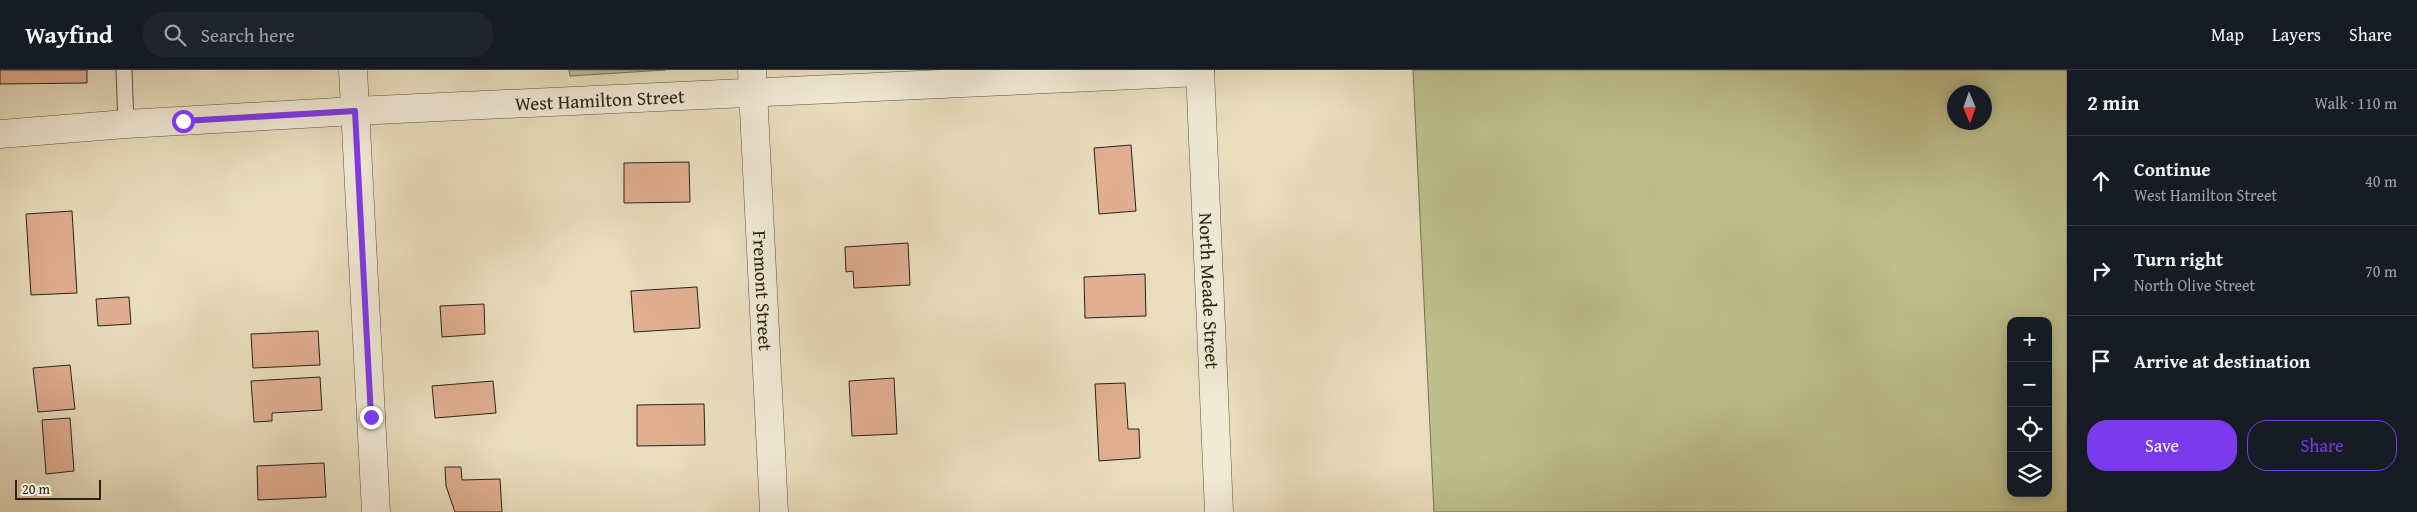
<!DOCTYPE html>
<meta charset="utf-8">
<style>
:root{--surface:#171b24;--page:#20242c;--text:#f1f3f6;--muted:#9ea1a6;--line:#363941;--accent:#7c3aed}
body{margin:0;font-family:"Gentium Book Plus",serif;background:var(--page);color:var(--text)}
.controls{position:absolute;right:15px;bottom:15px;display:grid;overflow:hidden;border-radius:10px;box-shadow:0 2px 12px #0003}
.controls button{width:45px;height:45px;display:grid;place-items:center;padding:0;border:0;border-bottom:1px solid var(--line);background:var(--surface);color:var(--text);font:25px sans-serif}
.compass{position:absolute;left:1947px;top:15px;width:45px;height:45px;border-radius:50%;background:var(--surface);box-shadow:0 2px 12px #0003;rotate:178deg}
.scale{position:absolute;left:15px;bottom:12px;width:86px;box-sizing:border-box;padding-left:5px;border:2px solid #2b2218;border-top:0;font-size:14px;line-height:18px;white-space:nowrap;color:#2b2218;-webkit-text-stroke:4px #f1e9d5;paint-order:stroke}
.stop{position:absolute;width:15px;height:15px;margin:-11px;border:4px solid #7c3aed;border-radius:50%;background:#fff}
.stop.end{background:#7c3aed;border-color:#fff;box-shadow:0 1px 5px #0008}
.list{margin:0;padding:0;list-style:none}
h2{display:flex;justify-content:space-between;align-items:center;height:65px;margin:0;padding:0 20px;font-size:21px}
h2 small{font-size:16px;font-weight:400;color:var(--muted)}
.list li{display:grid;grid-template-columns:32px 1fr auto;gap:15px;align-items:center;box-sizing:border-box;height:90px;padding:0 20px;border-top:1px solid var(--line)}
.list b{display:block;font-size:19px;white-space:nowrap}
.list p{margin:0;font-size:16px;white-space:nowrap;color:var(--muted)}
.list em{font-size:16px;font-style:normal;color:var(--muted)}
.actions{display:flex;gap:10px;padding:15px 20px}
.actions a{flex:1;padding:11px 0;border:1px solid var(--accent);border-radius:20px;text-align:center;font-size:18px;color:var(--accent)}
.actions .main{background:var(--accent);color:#fff}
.icon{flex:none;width:28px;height:28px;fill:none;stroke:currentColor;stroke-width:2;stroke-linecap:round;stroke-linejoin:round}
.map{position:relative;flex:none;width:2067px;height:442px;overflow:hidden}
header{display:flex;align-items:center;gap:30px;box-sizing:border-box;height:70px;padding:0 25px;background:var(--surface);border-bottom:1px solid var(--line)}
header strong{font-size:24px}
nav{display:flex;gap:28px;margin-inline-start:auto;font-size:18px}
.search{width:350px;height:45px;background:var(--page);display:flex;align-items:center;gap:12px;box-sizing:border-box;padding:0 18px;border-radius:20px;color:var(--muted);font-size:19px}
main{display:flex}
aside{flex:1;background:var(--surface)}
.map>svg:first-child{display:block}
.green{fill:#bebf8c;stroke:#747052;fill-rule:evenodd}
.building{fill:#e0ae91;stroke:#2b2218}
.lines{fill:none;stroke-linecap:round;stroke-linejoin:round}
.service-casing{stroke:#5a5142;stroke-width:17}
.minor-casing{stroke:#5a5142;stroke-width:29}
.tertiary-casing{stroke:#5a5142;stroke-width:29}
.service{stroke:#f1e9d5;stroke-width:15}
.minor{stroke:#f1e9d5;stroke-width:28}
.tertiary{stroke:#f1e9d5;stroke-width:28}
.route{stroke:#7c3aed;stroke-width:6}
.labels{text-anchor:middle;stroke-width:5;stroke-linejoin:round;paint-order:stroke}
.street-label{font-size:19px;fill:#2b2218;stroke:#f1e9d5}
</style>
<header>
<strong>Wayfind</strong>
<div class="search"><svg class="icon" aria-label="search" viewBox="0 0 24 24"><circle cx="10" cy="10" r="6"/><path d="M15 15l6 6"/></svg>Search here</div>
<nav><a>Map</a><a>Layers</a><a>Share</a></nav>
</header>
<main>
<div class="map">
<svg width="2067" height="442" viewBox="0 0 2067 442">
<rect width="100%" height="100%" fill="#e9ddbe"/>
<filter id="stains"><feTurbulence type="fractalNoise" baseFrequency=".004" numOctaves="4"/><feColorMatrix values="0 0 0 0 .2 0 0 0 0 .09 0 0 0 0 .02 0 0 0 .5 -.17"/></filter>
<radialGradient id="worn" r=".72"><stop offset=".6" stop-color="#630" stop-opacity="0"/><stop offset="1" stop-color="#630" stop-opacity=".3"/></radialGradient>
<g class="green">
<polygon points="569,0 666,0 570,6"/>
<path d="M1413,0H2067V442H1434ZM1954,22H1984V52H1954ZM2011,251H2048V423H2011Z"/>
</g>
<g class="building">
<polygon points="0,0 87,0 87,13 0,14"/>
<polygon points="1131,75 1136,141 1099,144 1094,78"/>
<polygon points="689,92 690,132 624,133 624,93"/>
<polygon points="72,141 77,223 31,225 26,144"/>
<polygon points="908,173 910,215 854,218 853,201 846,202 845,177"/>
<polygon points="1145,204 1146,246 1085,248 1084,207"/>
<polygon points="697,217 700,258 634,262 631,221"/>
<polygon points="129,227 131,254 98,256 96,229"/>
<polygon points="484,234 485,264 442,267 440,236"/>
<polygon points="318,261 320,295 253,298 251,264"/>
<polygon points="70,295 75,339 38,342 33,298"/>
<polygon points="320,307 322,340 272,343 272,351 254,352 251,311"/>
<polygon points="894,308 897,364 852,366 849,311"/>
<polygon points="493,311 496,343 435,348 432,316"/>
<polygon points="1125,313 1128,359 1139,359 1140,388 1099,391 1095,314"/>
<polygon points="704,334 705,375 637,376 637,335"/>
<polygon points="70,348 74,401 46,404 42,350"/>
<polygon points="324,393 326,427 258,430 257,396"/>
<polygon points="445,397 461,397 462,410 500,409 502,442 455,442 446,416"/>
</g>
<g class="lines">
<defs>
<polyline id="service" points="124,0 126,54"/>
<g id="minor">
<path id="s1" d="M752,0L774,442"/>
<path id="s2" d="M1200,0L1219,442"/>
<path id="s3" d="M355,41L1200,2"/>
</g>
<g id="tertiary">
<polyline points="353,0 376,442"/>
<polyline points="0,64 126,54 355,41"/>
</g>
</defs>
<use href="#service" class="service-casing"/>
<use href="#minor" class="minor-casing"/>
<use href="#tertiary" class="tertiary-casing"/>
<use href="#service" class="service"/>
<use href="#minor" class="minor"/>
<use href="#tertiary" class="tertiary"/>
</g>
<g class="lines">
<polyline class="route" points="183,51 355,41 371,347"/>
</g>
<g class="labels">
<g class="street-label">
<text dy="7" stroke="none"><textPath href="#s3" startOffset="245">West Hamilton Street</textPath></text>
<text dy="7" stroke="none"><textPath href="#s1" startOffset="221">Fremont Street</textPath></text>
<text dy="7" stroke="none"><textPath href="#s2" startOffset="221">North Meade Street</textPath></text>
</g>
</g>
<rect width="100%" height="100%" filter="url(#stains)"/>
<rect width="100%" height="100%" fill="url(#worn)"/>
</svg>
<div class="controls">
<button>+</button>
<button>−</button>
<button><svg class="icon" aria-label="locate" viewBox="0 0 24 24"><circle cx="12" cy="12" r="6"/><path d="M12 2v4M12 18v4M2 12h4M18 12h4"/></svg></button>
<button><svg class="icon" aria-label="layers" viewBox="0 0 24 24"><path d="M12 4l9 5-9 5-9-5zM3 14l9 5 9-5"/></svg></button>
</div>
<svg class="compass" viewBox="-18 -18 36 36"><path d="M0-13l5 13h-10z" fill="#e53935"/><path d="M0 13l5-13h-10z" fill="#9ea1a6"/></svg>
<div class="scale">20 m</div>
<div class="stop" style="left:183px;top:51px"></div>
<div class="stop end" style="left:371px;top:347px"></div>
</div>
<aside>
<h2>2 min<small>Walk · 110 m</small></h2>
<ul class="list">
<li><svg class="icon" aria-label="ahead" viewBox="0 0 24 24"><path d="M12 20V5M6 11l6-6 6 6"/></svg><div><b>Continue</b><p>West Hamilton Street</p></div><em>40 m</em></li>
<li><svg class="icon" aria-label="right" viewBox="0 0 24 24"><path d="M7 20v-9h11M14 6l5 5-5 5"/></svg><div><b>Turn right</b><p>North Olive Street</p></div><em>70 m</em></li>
<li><svg class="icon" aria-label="arrive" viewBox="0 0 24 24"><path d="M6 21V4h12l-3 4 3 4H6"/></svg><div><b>Arrive at destination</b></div></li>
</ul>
<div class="actions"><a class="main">Save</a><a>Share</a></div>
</aside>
</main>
